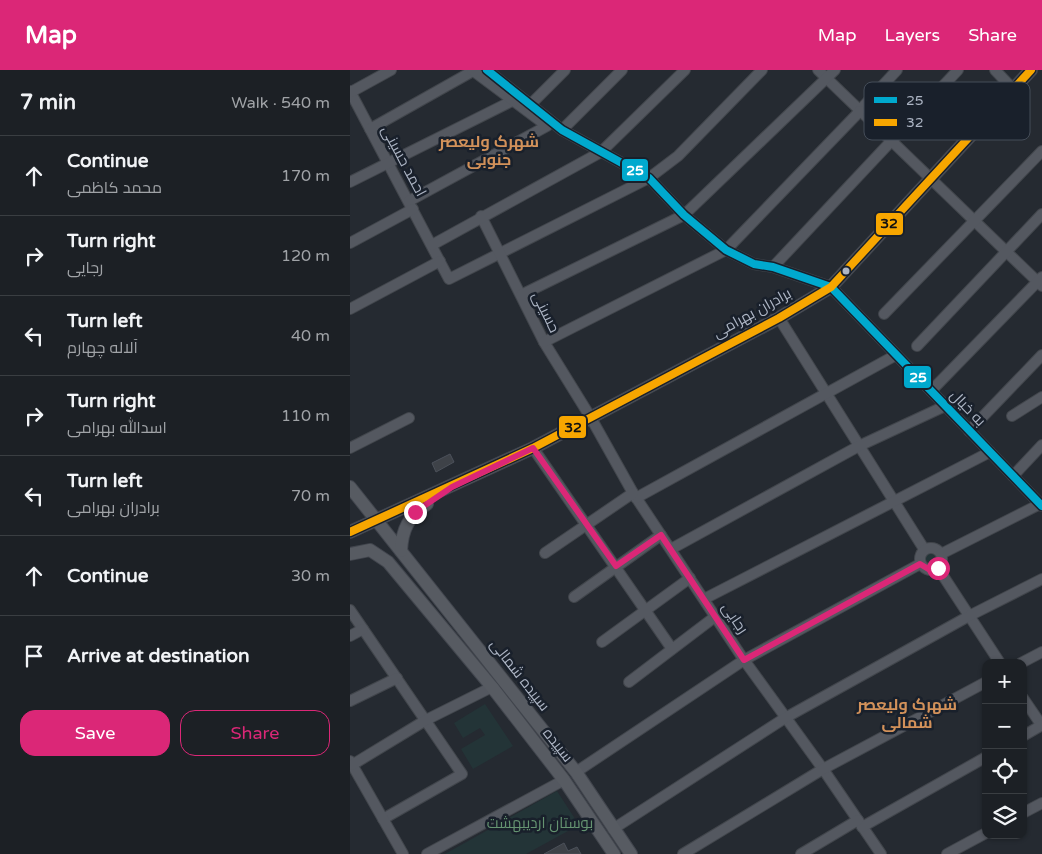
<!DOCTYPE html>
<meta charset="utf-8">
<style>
:root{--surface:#1c2025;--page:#25282d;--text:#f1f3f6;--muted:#a0a3a7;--line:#3a3e42;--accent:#db2777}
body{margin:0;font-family:"Varela Round",Cairo,sans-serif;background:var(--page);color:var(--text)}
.controls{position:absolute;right:15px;bottom:15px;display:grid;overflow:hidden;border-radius:10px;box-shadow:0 1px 4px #0004}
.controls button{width:45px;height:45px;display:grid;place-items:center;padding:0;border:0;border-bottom:1px solid var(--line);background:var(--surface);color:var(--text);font:25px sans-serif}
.stop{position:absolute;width:15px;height:15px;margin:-11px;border:4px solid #db2777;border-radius:50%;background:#fff}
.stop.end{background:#db2777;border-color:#fff;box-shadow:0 1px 5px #0008}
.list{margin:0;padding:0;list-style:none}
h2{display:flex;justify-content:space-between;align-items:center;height:65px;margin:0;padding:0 20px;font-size:21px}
h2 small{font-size:16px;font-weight:400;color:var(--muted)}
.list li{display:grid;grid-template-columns:32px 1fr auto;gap:15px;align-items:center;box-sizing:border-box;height:80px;padding:0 20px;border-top:1px solid var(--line)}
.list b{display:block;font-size:19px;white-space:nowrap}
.list p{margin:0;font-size:16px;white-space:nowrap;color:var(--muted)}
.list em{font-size:16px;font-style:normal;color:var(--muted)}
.actions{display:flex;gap:10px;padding:15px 20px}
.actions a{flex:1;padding:11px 0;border:1px solid var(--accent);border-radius:15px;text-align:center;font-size:18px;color:var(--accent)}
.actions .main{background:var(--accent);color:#fff}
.icon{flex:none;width:28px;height:28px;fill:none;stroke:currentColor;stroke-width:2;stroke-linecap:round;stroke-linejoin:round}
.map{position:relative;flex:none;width:692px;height:784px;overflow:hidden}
header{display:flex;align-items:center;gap:30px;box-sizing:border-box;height:70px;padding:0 25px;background:var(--accent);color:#fff}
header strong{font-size:24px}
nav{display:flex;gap:28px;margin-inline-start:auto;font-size:18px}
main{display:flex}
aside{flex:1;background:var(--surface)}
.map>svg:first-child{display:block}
.green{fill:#233437}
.building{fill:#3e4248;stroke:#4c515a}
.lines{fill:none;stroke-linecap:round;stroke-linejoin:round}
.minor-casing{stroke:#42464c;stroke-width:12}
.major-casing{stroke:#42464e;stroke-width:14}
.minor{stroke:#545860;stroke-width:10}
.major{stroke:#575b62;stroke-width:12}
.bus-1-casing{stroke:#19202b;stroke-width:11}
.bus-2-casing{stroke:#19202b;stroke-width:11}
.bus-1{stroke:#00a9ce;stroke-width:8}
.bus-2{stroke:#f7a600;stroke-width:8}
.route{stroke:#db2777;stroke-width:6}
.bus-dot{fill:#adb5c4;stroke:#19202b;stroke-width:2}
.labels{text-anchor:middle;stroke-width:5;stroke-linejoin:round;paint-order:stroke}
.street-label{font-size:15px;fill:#adb5c4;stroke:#19202b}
.park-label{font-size:15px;fill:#659471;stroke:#19202b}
.neighbourhood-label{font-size:16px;font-weight:bold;fill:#d2915a;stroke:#19202b}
.key{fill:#19202b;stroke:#454d59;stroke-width:1}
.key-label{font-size:14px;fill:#adb5c4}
.line-badge{stroke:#19202b;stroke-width:2}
.badge-label{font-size:14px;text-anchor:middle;font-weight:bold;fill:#fff}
.pale-badge-label{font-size:14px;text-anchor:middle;font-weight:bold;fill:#111}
</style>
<header>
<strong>Map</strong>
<nav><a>Map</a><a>Layers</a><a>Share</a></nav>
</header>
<main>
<aside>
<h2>7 min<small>Walk · 540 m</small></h2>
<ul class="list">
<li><svg class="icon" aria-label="ahead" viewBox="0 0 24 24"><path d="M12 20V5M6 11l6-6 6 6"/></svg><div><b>Continue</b><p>محمد کاظمی</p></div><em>170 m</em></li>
<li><svg class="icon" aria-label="right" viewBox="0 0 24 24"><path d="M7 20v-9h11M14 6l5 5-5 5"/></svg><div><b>Turn right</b><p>رجایی</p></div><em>120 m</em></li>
<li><svg class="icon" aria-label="left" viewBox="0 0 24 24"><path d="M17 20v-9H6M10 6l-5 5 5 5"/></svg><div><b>Turn left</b><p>آلاله چهارم</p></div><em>40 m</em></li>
<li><svg class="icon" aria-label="right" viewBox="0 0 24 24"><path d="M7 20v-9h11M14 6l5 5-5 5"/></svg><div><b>Turn right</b><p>اسدالله بهرامی</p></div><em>110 m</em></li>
<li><svg class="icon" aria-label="left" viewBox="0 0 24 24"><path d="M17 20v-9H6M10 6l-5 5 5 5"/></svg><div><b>Turn left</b><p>برادران بهرامی</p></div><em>70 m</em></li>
<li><svg class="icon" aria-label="ahead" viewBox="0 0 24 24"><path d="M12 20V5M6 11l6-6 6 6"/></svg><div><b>Continue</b></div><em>30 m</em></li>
<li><svg class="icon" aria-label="arrive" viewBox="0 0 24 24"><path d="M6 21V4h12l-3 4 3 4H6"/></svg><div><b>Arrive at destination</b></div></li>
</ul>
<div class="actions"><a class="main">Save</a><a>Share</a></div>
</aside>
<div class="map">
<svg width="692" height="784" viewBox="0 0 692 784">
<rect width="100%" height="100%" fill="#252a31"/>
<g class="green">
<circle cx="580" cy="489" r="10"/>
<polygon points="135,634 163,676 123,699 111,679 135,665 130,658 113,668 104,653"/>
<polygon points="207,721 229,755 176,784 95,784"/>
</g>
<g class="building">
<polygon points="100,384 104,392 86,402 82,393"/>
<polygon points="214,773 218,781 227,777 231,784 194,784"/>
</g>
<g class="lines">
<defs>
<g id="minor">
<polyline points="137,0 212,60 299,108 334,145 376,180 404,194 423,197 481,217 692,436"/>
<polyline points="468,0 692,216"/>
<polyline points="645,0 663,19"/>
<polyline points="0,21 99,209 299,108 328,86 412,0"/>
<polyline points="1,22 41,0"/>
<polyline points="180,35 215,0"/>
<polyline points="510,40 547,0"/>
<polyline points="20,59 123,1"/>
<polyline points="212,60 272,0"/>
<polyline points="0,112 162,31"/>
<polyline points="59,131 197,56 122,0"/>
<polyline points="131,146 194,272 241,348 283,423 394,590 473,699 531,784"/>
<polyline points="0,173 63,139"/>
<polyline points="82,175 251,82 335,0"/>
<polyline points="423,197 608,0"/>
<polyline points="171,225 334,145 485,0"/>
<polyline points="0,239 90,191"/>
<polyline points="534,244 692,81"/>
<polyline points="429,248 574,479"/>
<polyline points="194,272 376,180 510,41"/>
<polyline points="567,276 692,144"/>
<polyline points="581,321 692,207"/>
<polyline points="662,346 692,327"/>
<polyline points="619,361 692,285"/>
<polyline points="0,378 59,348"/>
<polyline points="183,378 322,579"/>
<polyline points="663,406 692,375"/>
<polyline points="286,428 546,285"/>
<circle cx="581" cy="489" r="11"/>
<polyline points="321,479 509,376 595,336"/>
<polyline points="195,483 283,423"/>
<polyline points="591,484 690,434"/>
<polyline points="588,498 650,593"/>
<polyline points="224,527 311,465"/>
<polyline points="354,529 640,382"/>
<polyline points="0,540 112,704 33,749"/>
<polyline points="0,566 13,559"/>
<polyline points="252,572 340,508"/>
<polyline points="671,593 692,582"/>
<polyline points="279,612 366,546"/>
<polyline points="673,628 692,656"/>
<polyline points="0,631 47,608"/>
<polyline points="673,666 692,655"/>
<polyline points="0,691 53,784"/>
<polyline points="2,695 76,650 142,617"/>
<polyline points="226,702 394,590 570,494"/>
<polyline points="673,743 692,733"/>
<polyline points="512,757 636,687"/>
<polyline points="263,759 435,648 619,546 692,509"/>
<polyline points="77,784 214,710"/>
<polyline points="333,784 473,699 636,612"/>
<polyline points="451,784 508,750"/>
<polyline points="597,784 636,763"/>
</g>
<g id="major">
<polyline points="0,417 226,702 281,784"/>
<polyline points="0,462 183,378 429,248 481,217 681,0"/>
<path d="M51,481C52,459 59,446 77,434"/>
<polyline points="0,484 20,480 38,492 142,617 214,710 264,784"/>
</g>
</defs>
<use href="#minor" class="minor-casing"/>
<use href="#major" class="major-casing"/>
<use href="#minor" class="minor"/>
<use href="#major" class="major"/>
<defs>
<polyline id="bus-1" points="137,0 212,60 299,108 334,145 376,180 404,194 423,197 481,217 692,436"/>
<polyline id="bus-2" points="0,462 183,378 429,248 481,217 681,0"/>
</defs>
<use href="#bus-1" class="bus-1-casing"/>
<use href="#bus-2" class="bus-2-casing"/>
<use href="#bus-1" class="bus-1"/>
<use href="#bus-2" class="bus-2"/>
</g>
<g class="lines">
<polyline class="route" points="65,442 102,417 183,378 266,496 311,465 394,590 570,494 580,500 588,498"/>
</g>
<circle class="bus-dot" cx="496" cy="201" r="4.5"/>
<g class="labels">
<g class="street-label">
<text transform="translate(54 91) rotate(62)" y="5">احمد حسینی</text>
<text transform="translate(196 242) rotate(64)" y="5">حسینی</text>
<text transform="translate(402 243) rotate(-29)" y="5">برادران بهرامی</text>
<text transform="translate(618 338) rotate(46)" y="5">به خیال</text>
<text transform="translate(385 548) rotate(56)" y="5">رجایی</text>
<text transform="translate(170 605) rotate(52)" y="5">سپیده شمالی</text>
<text transform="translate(208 675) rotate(52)" y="5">سپیده</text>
</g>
<g class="park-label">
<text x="190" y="758">بوستان اردیبهشت</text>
</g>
<g class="neighbourhood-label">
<text x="139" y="77">شهرک ولیعصر<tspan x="139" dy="18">جنوبی</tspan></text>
<text x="557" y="640">شهرک ولیعصر<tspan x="557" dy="18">شمالی</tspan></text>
</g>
</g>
<rect x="514" y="12" width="166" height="58" rx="8" class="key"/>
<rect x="524" y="27" width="23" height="6" fill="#00a9ce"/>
<rect x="524" y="49" width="23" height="7" fill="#f7a600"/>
<g class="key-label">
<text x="556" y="35">25</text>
<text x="556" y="57">32</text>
</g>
<g class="line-badge">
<rect x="271" y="88" width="28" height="24" rx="5" fill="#00a9ce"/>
<rect x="525" y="142" width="29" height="24" rx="5" fill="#f7a600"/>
<rect x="553" y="295" width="29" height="24" rx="5" fill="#00a9ce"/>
<rect x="208" y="345" width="29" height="24" rx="5" fill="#f7a600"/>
</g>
<g class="badge-label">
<text x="285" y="105">25</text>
<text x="568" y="312">25</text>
</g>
<g class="pale-badge-label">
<text x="539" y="158">32</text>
<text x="223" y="362">32</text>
</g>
</svg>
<div class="controls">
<button>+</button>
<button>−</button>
<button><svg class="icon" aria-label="locate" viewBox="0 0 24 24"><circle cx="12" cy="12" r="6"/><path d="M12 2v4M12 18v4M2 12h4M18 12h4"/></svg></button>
<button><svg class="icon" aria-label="layers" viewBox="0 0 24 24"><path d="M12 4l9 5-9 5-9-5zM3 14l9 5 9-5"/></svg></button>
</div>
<div class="stop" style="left:588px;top:498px"></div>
<div class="stop end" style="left:65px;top:442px"></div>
</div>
</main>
